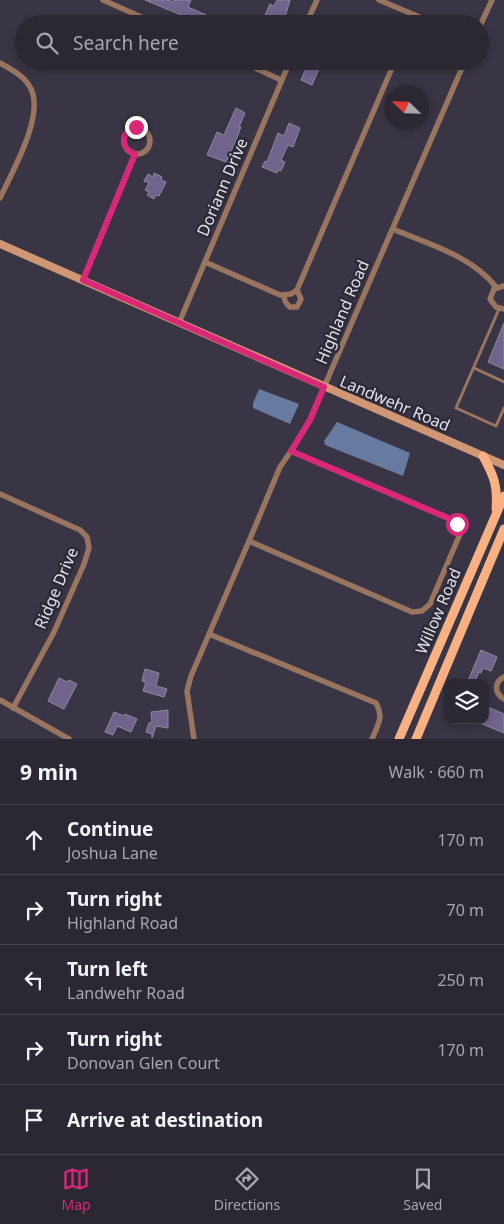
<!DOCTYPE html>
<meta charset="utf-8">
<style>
:root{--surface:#2b2833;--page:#33303b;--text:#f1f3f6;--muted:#a6a6ac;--line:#47444e;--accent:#db2777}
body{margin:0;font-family:"Noto Sans",sans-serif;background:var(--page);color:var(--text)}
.controls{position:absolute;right:15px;bottom:15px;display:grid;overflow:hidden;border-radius:10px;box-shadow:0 2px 8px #0003}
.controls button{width:45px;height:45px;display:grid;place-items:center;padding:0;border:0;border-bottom:1px solid var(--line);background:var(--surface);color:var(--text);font:25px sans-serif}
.compass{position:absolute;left:384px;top:85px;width:45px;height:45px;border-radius:50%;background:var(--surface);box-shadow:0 2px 8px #0003;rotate:293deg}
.stop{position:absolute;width:15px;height:15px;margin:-11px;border:4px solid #db2777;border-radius:50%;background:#fff}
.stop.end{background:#db2777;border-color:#fff;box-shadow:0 1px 5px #0008}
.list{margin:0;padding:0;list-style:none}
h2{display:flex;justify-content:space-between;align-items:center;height:65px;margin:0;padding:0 20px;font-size:21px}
h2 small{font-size:16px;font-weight:400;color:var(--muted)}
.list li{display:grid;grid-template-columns:32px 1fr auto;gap:15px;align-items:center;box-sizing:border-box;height:70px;padding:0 20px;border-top:1px solid var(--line)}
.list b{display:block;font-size:19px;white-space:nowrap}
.list p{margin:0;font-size:16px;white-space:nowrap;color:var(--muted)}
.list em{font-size:16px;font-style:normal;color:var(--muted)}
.icon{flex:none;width:28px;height:28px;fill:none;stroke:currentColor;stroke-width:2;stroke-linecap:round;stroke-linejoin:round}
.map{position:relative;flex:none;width:504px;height:739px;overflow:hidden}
.search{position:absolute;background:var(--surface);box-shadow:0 2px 8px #0003;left:15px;right:15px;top:15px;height:55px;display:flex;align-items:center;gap:12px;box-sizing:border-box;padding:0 18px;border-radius:28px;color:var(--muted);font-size:19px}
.sheet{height:415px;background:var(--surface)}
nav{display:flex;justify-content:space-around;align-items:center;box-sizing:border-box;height:70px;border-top:1px solid var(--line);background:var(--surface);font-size:14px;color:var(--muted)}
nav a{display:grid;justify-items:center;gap:2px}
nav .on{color:var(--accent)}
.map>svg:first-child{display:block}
.water{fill:#667b9f}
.building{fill:#6f648c;stroke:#8e8a9b}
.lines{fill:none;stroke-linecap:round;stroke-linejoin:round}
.service{stroke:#99755f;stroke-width:3}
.minor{stroke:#99755f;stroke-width:5.5}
.secondary{stroke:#cf9774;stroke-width:8}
.primary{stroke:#f9b083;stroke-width:9}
.route{stroke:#db2777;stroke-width:6}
.labels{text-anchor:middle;stroke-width:5;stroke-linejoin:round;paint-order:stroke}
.street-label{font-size:16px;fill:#e2e0ea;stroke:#2e2b39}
</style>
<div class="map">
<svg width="504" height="739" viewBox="0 0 504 739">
<rect width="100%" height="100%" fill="#393544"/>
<g class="water">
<polygon points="259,389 299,404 290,424 253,408 253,403"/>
<polygon points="337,422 410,453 403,476 325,445 324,441"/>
</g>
<g class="building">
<polygon points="145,0 168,0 173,2 174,0 191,0 188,7 222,22 224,17 231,20 229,24 203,24"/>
<polygon points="277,0 290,0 283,24 261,24 270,4 274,6"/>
<polygon points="309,61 321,64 312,85 301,80"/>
<polygon points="236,108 245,113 239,127 241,127 236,140 226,162 207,155 217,132 224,135"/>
<polygon points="289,123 300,128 293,147 288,145 281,160 285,162 281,171 278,170 277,173 262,167 265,161 267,162 278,133 284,136"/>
<polygon points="154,173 162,177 161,180 166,182 159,196 156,195 154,199 147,195 149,192 145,190 149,183 144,181 148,174 153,177"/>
<polygon points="504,323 504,369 488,362"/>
<polygon points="481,650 497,657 491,671 483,668 481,673 479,672 474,683 467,683"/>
<polygon points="145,669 159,673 156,686 167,689 164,697 143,691 146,682 142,681"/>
<polygon points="59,678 67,682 69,680 77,684 64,709 48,701"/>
<polygon points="485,706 504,714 504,733 473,720 485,720"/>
<polygon points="168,710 168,728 156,726 152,738 152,734 146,732 149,723 152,722 151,712"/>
<polygon points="114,712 124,716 125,714 137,719 131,732 117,726 113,735 105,732"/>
</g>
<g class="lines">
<g class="service">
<polyline points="499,309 456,408 496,426 504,408"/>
<polyline points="474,368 504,382"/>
</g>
<g class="minor">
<polyline points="103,0 157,24"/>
<polyline points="379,0 436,24"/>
<polyline points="306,24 317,0"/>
<polyline points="411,24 415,15"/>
<polyline points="480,26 492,0"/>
<polyline points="240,61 281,80"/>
<path d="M0,63C11,69 24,76 30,87C46,114 12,172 0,198"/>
<circle cx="137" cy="141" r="13"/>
<path d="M393,229C428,244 472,256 496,287"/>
<polyline points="205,262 280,295 291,294 297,290 395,61"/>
<polyline points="83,280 135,154"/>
<polyline points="504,286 494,289 490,299 496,307 504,309"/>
<path d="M284,295C284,300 285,303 290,307H297L301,299L297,290"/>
<polyline points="179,323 290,61"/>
<polyline points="0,494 80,530 87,537 89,548 84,564 54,632 13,708"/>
<polyline points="249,541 412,612 422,611 430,604 460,534 457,524 448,518 291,451"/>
<path d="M209,634L376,703C384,718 378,724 372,739"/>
<path d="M504,677C494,682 494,693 504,699"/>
<polyline points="0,700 69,739"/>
<polyline points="194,739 187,691 191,676 249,541 280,467 291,451 310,420 318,401 465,61"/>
</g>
<polyline class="secondary" points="0,244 504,465"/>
<g class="primary">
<path d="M483,456C494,476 498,486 496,509"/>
<polyline points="399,739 504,496"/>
<polyline points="416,739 504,529"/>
</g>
</g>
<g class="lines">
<path class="route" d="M136,127C120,131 120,149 135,154L83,280L324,387L310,420L291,451L448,518L457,524"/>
</g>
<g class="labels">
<g class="street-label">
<text transform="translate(222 187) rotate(-67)" y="6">Doriann Drive</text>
<text transform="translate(342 312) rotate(-67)" y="6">Highland Road</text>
<text transform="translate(395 403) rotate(23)" y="6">Landwehr Road</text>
<text transform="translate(56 588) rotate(-67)" y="6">Ridge Drive</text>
<text transform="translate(438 611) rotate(-67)" y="6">Willow Road</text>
</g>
</g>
</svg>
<div class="controls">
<button><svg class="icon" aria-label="layers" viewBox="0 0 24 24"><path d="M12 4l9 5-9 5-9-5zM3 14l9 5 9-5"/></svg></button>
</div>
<svg class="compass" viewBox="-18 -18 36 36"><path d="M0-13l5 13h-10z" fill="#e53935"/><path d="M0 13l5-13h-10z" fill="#a6a6ac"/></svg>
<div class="stop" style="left:457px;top:524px"></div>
<div class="stop end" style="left:136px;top:127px"></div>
<div class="search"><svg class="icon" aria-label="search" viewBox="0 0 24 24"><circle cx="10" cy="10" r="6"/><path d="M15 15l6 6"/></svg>Search here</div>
</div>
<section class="sheet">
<h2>9 min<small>Walk · 660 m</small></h2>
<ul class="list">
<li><svg class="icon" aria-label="ahead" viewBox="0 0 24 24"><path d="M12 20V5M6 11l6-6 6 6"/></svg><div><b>Continue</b><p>Joshua Lane</p></div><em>170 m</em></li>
<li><svg class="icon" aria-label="right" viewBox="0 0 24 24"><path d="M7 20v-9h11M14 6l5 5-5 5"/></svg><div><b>Turn right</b><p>Highland Road</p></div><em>70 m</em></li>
<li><svg class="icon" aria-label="left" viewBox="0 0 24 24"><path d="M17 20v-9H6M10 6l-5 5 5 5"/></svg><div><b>Turn left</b><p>Landwehr Road</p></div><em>250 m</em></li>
<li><svg class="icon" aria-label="right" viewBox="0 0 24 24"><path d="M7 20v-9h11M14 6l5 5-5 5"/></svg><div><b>Turn right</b><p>Donovan Glen Court</p></div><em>170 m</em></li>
<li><svg class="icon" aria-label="arrive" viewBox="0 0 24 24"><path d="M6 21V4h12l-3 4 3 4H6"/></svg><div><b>Arrive at destination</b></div></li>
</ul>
</section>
<nav>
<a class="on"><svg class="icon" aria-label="map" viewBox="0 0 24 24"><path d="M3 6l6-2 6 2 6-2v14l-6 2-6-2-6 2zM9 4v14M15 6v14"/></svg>Map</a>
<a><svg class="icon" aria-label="directions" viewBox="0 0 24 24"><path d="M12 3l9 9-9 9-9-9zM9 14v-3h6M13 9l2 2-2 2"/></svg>Directions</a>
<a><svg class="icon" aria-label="saved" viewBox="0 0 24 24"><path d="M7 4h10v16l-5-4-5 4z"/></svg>Saved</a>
</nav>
